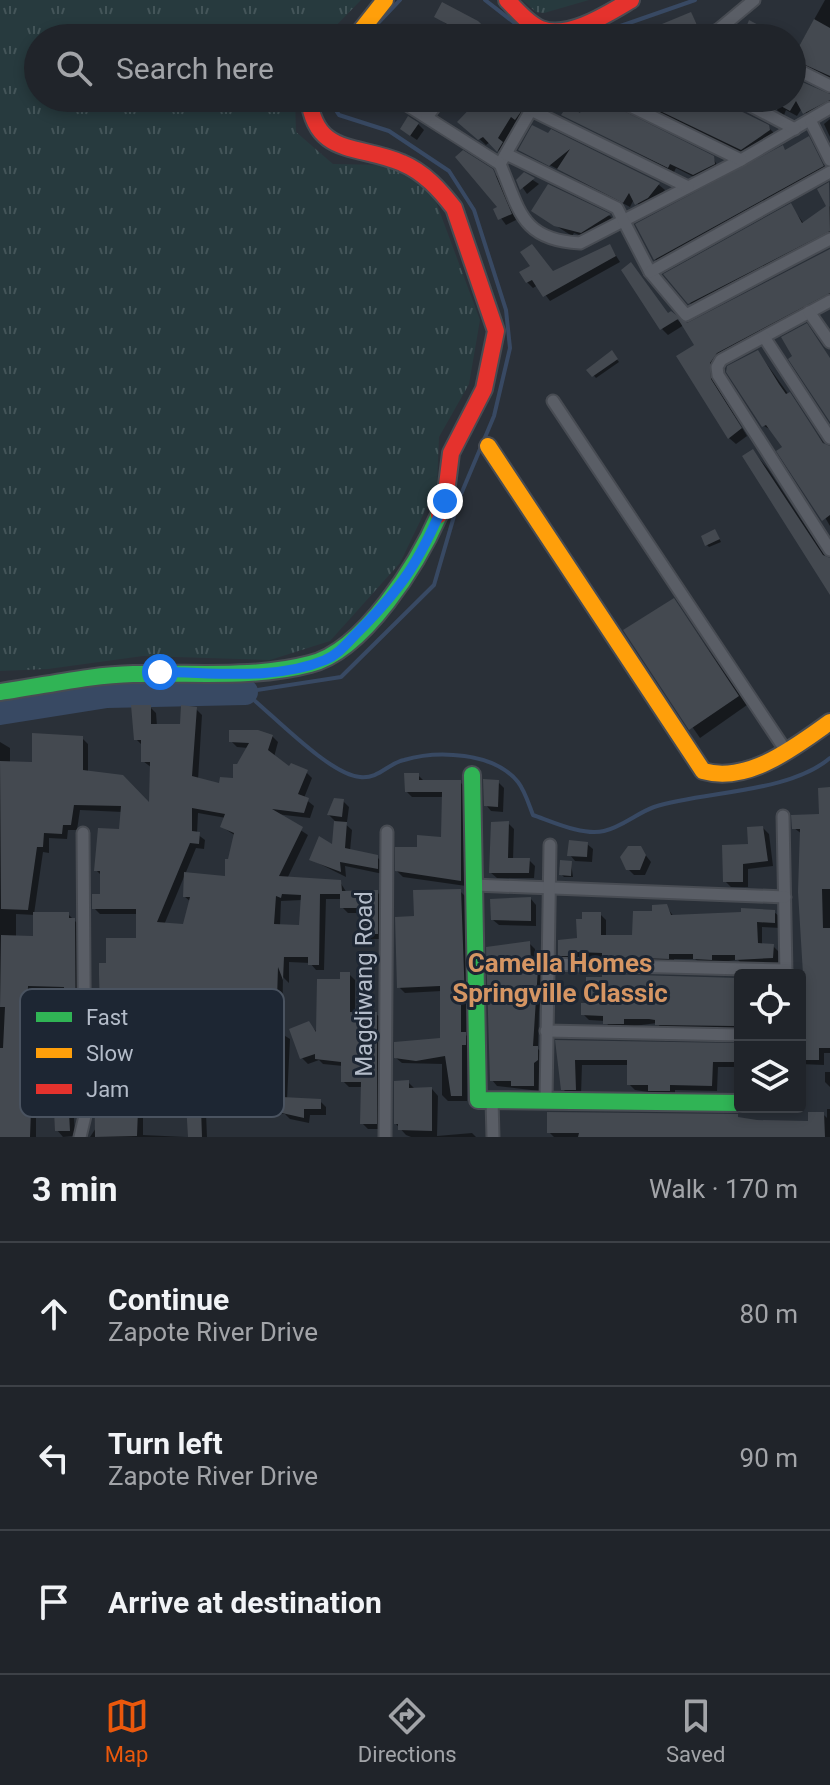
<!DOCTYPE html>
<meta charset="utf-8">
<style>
:root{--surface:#20242a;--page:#282c32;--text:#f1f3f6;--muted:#a2a4a8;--line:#3d4147;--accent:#ea580c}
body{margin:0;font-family:Roboto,sans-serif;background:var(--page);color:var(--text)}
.controls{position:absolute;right:24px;bottom:24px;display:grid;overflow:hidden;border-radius:8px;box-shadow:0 4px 12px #0003}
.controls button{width:72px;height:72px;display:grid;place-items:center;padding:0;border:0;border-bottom:2px solid var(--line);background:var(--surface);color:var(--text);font:40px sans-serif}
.stop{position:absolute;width:24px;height:24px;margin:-18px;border:6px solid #1a73e8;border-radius:50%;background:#fff}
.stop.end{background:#1a73e8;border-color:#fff;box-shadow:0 2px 8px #0008}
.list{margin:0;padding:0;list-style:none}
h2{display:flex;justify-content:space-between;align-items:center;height:104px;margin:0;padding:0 32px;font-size:34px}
h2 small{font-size:26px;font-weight:400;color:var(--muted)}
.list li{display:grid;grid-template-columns:52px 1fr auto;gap:24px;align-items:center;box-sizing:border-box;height:144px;padding:0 32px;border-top:2px solid var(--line)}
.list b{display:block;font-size:30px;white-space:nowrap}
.list p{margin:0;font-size:26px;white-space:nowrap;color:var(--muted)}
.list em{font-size:26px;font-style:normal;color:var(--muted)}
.icon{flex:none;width:44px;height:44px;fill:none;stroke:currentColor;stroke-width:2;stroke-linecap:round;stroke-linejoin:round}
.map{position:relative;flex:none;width:830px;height:1137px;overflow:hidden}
.search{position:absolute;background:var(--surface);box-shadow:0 4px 12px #0003;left:24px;right:24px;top:24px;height:88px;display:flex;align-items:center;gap:20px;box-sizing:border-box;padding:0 28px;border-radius:44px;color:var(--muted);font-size:30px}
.sheet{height:536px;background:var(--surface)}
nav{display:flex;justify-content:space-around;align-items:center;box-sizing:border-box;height:112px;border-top:2px solid var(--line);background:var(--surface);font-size:22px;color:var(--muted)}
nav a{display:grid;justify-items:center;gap:4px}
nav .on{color:var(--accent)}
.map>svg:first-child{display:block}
.grass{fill:url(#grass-tufts)}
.shadow{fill:#0007;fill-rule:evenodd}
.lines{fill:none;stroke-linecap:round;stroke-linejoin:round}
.stream{stroke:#384963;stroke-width:4}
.river{stroke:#384963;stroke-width:26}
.building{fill:#444950;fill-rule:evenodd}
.street-casing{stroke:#484c53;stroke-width:15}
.fast-casing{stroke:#484c53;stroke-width:20}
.slow-casing{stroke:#484c53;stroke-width:20}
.jam-casing{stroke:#484c53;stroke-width:20}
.street{stroke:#5a5e66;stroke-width:11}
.fast{stroke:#30b455;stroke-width:16}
.slow{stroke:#ff9f0a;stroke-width:16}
.jam{stroke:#e5322d;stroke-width:16}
.route{stroke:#1a73e8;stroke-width:10}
.labels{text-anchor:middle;stroke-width:6;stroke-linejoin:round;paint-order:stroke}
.street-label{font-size:24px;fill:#b4bcc9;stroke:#1d2633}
.neighbourhood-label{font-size:26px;font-weight:bold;fill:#d59563;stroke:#1d2633}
.key{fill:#1d2633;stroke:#4a5360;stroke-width:2}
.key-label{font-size:22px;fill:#b4bcc9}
</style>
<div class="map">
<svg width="830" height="1137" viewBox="0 0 830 1137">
<defs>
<pattern id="grass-tufts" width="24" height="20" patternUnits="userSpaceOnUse" patternTransform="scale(2)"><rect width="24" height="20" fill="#273a3e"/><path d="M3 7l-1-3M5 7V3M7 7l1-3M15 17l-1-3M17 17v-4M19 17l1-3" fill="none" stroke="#445559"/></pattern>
</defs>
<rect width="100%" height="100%" fill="#2a3038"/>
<g class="grass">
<polygon points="0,0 361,0 324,38 38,38 38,98 295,98 296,132 333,164 386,165 432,191 480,320 469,384 439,437 437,486 400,563 330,641 270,660 143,656 48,669 0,671"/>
<polygon points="522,0 589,0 544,13 536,12"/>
</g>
<g class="shadow">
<polygon points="825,0 830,0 830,81 801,67 792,59"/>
<polygon points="691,14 703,35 699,38 628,38"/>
<polygon points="437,17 495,38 465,38"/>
<polygon points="763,30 767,38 753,38 745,33"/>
<polygon points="792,93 830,96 830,108 811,119 802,108 797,116 786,110 784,115 761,99 792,98"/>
<polygon points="413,98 441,98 431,110"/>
<polygon points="473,98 519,98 532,109 522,124 518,121 503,145 507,149 504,156 490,142 486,145 466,127 478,103"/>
<polygon points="590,98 713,158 720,170 700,180 676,168 674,172 564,115 581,116"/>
<polygon points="628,98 721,98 718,102 768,127 775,134 774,141 748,156"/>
<polygon points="830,119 830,137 824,124"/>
<polygon points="418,124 424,130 417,140 408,134"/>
<polygon points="552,132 659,185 665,190 654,204 643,210 634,199 630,207 521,150"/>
<polygon points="808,139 828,172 661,265 655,259 787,152"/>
<polygon points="492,171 498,178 516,220 506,225 495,210 501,208"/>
<polygon points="525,175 539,184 527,194 518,181"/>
<polygon points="549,186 610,216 615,221 588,238 574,233 572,236 533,211"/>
<polygon points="791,206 804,224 830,206 830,239 696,310 690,303"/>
<polygon points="610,246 620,262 550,301 538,285 533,288 527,282 533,267 553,273"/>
<polygon points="830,250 830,303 723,359 715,371 716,385 747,436 736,444 729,438 697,345 684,325 668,335 662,329 671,313 682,324 690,325"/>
<polygon points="758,352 825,445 830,447 830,526 785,448 773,431 764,426 728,372"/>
<polygon points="612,353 619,362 596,378 589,370"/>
<polygon points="753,451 768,469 827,559 830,558 830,589"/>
<polygon points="717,534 721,542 709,547 707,545"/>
<polygon points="674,600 747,705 700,738 626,631"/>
<path d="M150,707L156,713L157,726H182L196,709L202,715L198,780L221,785L235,780L248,748L237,747L231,741L272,736L278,742L274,757L290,769L306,772L312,778L304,798L314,806L310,818L276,814L308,835L287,879L340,882L347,893L377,892L383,898V939H371L364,933L365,913H348L342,907V899H326L324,970H316L310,963L289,962V983L283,977L282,1034L290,1039L287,1100L320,1101L326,1107V1115H310L309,1123L290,1119L285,1114L226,1110V1114L206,1113L207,1137H190L184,1041H170L168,1114L143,1115V1135L186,1137H90L140,1062V1041H127L121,1035V1026L102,1008L108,965L138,940V914H100L94,908L102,897V876L96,870L120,831L122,812L80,810L77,830H68L67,839L49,838V853L43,852L34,914H68L80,926L81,1061H71L75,1136L63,1137L57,1130L56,1116L36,1115V1137H0V742L10,748V764H34L82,738L88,744V772L151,806L152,768L143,761V746L136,739ZM198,813L226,818L222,827L236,836L226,879L185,897L191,902L184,926L164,925L196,848L204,849L205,840L197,834ZM302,900L301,927L280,926L281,901ZM16,914L35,915V938H16ZM33,991L65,992L63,1033H44V1019L32,1013Z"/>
<polygon points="418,775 425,782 460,782 466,788 466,886 403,877 397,871 418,849 443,839 444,797 412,797 407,792"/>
<polygon points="498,782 504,788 503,812 491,811 486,805"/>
<polygon points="830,789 830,1053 824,1053 824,1065 800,1064 800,976 805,976 802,834 794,828 821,816"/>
<polygon points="343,801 349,807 347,822 343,822 352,830 350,851 377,857 383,863 383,874 345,866 346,877 312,860 334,847 336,822 329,815"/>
<polygon points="508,823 514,829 513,860 529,860 535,866 534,878 497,878 491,873"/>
<polygon points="763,828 769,834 773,866 748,869 748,887 731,887 725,881"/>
<polygon points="587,844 593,849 592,862 575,861 570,855"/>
<polygon points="640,848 651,862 645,875 634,875 628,869"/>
<polygon points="571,863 573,877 564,877 561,874"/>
<polygon points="460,891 466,897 470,1005 466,1005 466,1035 471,1040 471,1050 467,1050 467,1101 448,1101 442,1095 442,1064 402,1063 396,1058 442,1040 442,991 405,993 399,987 416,918"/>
<polygon points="531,899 536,905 536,926 499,925 493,920"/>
<polygon points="666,906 674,917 774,912 780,917 780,928 762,927 762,945 773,946 779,952 778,966 743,965 738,960 701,964 695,959 674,959 674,964 610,962 606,958 581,957 581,961 566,961 560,955 579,940 600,914 606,920 606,937 634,937 654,913"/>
<polygon points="529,943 535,949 536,964 543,975 539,1011 538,1049 543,1054 539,1091 497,1086 492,1080"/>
<polygon points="349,974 355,980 355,1014 376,1014 382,1019 382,1129 368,1129 362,1123 363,1087 349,1087 343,1081 343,1066 323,1064 319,1060 308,1064 302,1058 309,1024 318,1033 342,981"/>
<polygon points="740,979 740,1031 663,1030 657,1023 611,1029 605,1021 589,1020 583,1014"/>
<polygon points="557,1042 740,1046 740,1067 718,1067 717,1091 675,1090 675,1096 635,1090 629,1084 629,1065 582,1065 581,1095 569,1095 563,1089"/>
<polygon points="825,1072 830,1072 830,1087 825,1082"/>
<polygon points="408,1082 414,1088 432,1089 438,1096 437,1136 472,1133 476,1137 411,1137 406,1135 396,1124"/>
<polygon points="827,1109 830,1109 830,1137 554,1137 549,1132 741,1120 810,1123 823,1114 827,1118"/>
</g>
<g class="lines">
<g class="stream">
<polyline points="485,0 534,38"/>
<polyline points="366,36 400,0"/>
<polyline points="586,38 695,0"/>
<polyline points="245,692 341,677 434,585 459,499 494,416 510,348 506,310 474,210 449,171 389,131 339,115 328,98"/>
<path d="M248,695C273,715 330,775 360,777C379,779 387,764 404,760C437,750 494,752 518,782C525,791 529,805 533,815C553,822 583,836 604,831C622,827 637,813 654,807C705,791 789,793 830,758"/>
</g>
<polyline class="river" points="0,712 107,695 245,692"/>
</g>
<g class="building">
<polygon points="442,2 478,21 496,38 468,38 457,29 455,32 445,27 447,24 434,17"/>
<polygon points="691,12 699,29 682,38 628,38"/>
<polygon points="814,19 830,28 830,76 792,59"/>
<polygon points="749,20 764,28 759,38 743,35"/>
<polygon points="800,81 830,94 830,100 803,114 796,101 790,111 779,105 777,110 759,100 794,98"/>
<polygon points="480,98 523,98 528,102 515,120 511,117 498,138 503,142 497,152 483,137 478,140 457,122"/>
<polygon points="587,98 606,102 714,156 715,164 693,175 670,164 668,168 561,115 568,105 580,113"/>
<polygon points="633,98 714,98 769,125 770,130 741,150"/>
<polygon points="408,116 419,123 410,136 400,129"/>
<polygon points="532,125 548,133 551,129 660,183 648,198 635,205 629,193 623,203 557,169 570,149 549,166 518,150"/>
<polygon points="809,136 824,166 654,260 635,224 783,145 785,150"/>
<polygon points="463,150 493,169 512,214 498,220 493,209 497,207 455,157"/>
<polygon points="524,172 535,178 520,190 516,180"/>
<polygon points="829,182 830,231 688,304 663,274 791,203 802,223 826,206 817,189"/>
<polygon points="548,184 611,214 581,233 554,226 531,211"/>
<polygon points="532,244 553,271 610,244 616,256 543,297 532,280 526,283 519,272 530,266 520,252"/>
<polygon points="830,249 830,293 717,353 710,363 711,379 742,428 728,439 676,356 694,345 678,319 660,330 621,270 631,262 668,313 671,311 687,323"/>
<polygon points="807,323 830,358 830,422 788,359 792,356 781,337"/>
<polygon points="612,350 618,359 592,377 586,370"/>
<polygon points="758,350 779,384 786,394 790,392 823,443 830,446 830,515 822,521 776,451 782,447 766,425 762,427 726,372 727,366"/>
<polygon points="753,449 823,555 830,558 830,595 742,456"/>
<polygon points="715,529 720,539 705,546 701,536"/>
<polygon points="674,598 739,696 689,730 623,630"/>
<path d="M131,705H151V724H180L181,705L197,707L192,776L219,783L220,777L233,778V764H237L249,743L229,742V730H258L273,735L268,750L289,766L291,763L308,770L298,794L309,798L304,813L272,809L303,827L279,876L341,880L342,891L378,890V934H362L363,908H340V894H320L319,965H308V957H284L283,980L278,967L276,1034L285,1031L282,1097L321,1099V1109H304V1118L282,1113V1109L221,1105V1108H201L202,1137H188L182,1035H164L163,1109L138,1110L137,1136L95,1137L94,1060H138V1035L119,1036V1021H109V1009H100L99,975V963H106V938H136V909H92V894H100V871H94L98,828L119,829L121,806L74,805L71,825H63L62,834L44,833L43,847H37L28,910L1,909L0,761L32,762V733L83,736V770L123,775L149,802L150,762H141V740H134ZM192,808L225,814L220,827L234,833L228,859H225V876L184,872L183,897H190L183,924L157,922L190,843L199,844L200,832L192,831ZM282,894L301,895L299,925L274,924L276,896L281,898Z"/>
<polygon points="404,773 419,773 419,780 461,780 461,881 395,871 395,847 417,847 417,835 441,837 442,792 405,792"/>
<polygon points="483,779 499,780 498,807 484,806"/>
<polygon points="830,787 830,889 822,889 823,928 830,928 830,1048 819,1048 819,1060 800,1060 800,974 803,974 798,892 800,829 792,829 791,815 819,814 818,788"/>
<polygon points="334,798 344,799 342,817 327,815"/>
<polygon points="334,821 347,822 345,848 378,855 378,869 340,862 341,872 309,860 319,836 332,844"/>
<polygon points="509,821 508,858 530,858 529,873 489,873 491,822"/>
<polygon points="763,826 768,861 743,864 743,882 723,882 722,845 748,844 747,827"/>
<polygon points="569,840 588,842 587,857 567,856"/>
<polygon points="628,846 641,846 646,855 640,870 626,870 620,857"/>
<polygon points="560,860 572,861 571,876 559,875"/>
<polygon points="461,889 465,1000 461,1000 461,1032 466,1032 466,1045 462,1045 462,1096 451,1096 445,1056 416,1061 394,1058 394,1042 440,1038 440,986 397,988 395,917 414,916 413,890"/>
<polygon points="531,897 531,921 491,920 490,899"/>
<polygon points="667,904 671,915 741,912 741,908 775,910 775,923 757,922 758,943 774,944 773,958 735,960 735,955 712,955 712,960 693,959 693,954 669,954 669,959 602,957 602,953 576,952 576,956 558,956 558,940 577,938 576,919 582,919 582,912 601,912 601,935 632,935 633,911 652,911 652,905"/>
<path d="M33,912H69V918H75L76,1056H66L70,1131H55L54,1110H31L30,1137H0V1048H3L5,1007H0L1,935L33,936ZM28,986L64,987L61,1031H39V1011L27,1012Z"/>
<polygon points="530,941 531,962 538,962 538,968 533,1046 538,1046 538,1060 534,1063 534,1086 511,1086 511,1081 490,1081 486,947"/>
<polygon points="340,972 350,972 350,1012 377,1012 377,1124 360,1124 361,1082 341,1082 341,1062 315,1059 315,1054 300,1059 289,1029 309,1021 316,1032 317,979 340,979"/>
<polygon points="602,974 740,978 740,1022 734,1022 734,1026 655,1025 655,1020 649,1019 624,1019 624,1024 603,1024 603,1016 581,1015 581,1003 586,1003 586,977 602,977"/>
<polygon points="555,1040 734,1043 734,1062 713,1062 712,1086 670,1085 670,1091 648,1091 648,1085 627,1085 627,1060 575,1060 576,1090 561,1090"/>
<polygon points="409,1080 409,1088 432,1087 432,1131 398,1130 398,1124 394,1124 394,1081"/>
<polygon points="547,1112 738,1114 738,1117 757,1120 808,1121 808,1112 824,1112 825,1137 578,1137 579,1133 547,1133"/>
</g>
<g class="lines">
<defs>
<g id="street">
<polyline points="718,30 735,38"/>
<polyline points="698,38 718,30 754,0"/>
<polyline points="792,67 830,86"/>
<polyline points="396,98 500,164"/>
<path d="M553,98L531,110L500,164C520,212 522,240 580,243L741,160L830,108"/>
<polyline points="614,98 741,160"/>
<polyline points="736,98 795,129"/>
<polyline points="531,110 688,187"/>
<polyline points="427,117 441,98"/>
<polyline points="811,122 830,160"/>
<polyline points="506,154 617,208 650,272 686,315 830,239"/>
<polyline points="650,272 830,172"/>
<polyline points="830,301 721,360 717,367 718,375 830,550"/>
<polyline points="809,312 830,342"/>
<polyline points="764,337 830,438"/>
<polyline points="553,401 786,751"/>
<polyline points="783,816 786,974"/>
<polyline points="474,885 785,897"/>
<polyline points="546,964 786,970"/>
<polyline points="546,1031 740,1035"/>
<polyline points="492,1100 493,1137"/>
<polyline points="546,1101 550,845"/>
<polyline points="80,1137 85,1116 83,833"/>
<polyline points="385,1137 387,832"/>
</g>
<g id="fast">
<path d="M0,692C44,686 89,675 133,674C192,672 253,679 310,664C364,651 418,563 439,515"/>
<polyline points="472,775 478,1100 740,1103"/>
</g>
<g id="slow">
<polyline points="355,38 385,0"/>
<path d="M488,446L703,771C748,784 795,747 830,722"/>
</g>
<g id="jam">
<path d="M507,0C517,10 528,24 541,29C568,40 609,13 631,0"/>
<path d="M309,98C315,157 359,144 402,163C424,172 440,190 454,208L496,331L484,389L451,453L445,501L439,515"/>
</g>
</defs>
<use href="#street" class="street-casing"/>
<use href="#fast" class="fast-casing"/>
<use href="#slow" class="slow-casing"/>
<use href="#jam" class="jam-casing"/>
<use href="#street" class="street"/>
<use href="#fast" class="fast"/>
<use href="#slow" class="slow"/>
<use href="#jam" class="jam"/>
</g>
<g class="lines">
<path class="route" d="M160,672C212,672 275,681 325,660C338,655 347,643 357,633C403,587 420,560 445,501"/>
</g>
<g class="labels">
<g class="street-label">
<text transform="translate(364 984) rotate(-90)" y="8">Magdiwang Road</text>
</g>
<g class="neighbourhood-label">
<text x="560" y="972">Camella Homes<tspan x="560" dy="30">Springville Classic</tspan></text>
</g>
</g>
<rect x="20" y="989" width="264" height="128" rx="12" class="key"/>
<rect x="36" y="1012" width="36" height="10" fill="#30b455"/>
<rect x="36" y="1048" width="36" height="10" fill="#ff9f0a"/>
<rect x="36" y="1084" width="36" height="10" fill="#e5322d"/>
<g class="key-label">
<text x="86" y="1025">Fast</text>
<text x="86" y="1061">Slow</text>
<text x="86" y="1097">Jam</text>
</g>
</svg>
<div class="controls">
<button><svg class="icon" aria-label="locate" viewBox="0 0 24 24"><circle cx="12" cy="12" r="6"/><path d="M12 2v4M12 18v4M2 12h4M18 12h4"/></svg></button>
<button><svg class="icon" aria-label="layers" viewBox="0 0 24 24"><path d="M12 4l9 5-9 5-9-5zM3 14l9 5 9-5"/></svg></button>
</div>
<div class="stop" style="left:160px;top:672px"></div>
<div class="stop end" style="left:445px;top:501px"></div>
<div class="search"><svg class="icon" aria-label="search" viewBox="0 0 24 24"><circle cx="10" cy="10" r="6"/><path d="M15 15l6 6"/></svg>Search here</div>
</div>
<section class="sheet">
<h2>3 min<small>Walk · 170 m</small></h2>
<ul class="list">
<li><svg class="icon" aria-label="ahead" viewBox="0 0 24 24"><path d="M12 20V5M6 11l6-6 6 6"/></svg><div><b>Continue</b><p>Zapote River Drive</p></div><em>80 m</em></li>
<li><svg class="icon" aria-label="left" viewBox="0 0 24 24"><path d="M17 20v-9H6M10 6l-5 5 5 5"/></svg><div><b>Turn left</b><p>Zapote River Drive</p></div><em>90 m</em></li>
<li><svg class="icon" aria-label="arrive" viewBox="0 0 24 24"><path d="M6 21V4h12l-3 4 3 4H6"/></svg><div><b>Arrive at destination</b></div></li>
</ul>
</section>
<nav>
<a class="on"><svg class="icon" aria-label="map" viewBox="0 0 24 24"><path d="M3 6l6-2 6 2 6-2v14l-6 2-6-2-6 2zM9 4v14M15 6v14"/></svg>Map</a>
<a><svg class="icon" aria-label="directions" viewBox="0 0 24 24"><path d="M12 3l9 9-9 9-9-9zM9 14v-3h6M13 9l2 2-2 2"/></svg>Directions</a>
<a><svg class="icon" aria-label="saved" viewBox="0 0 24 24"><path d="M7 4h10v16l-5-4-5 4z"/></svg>Saved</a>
</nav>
